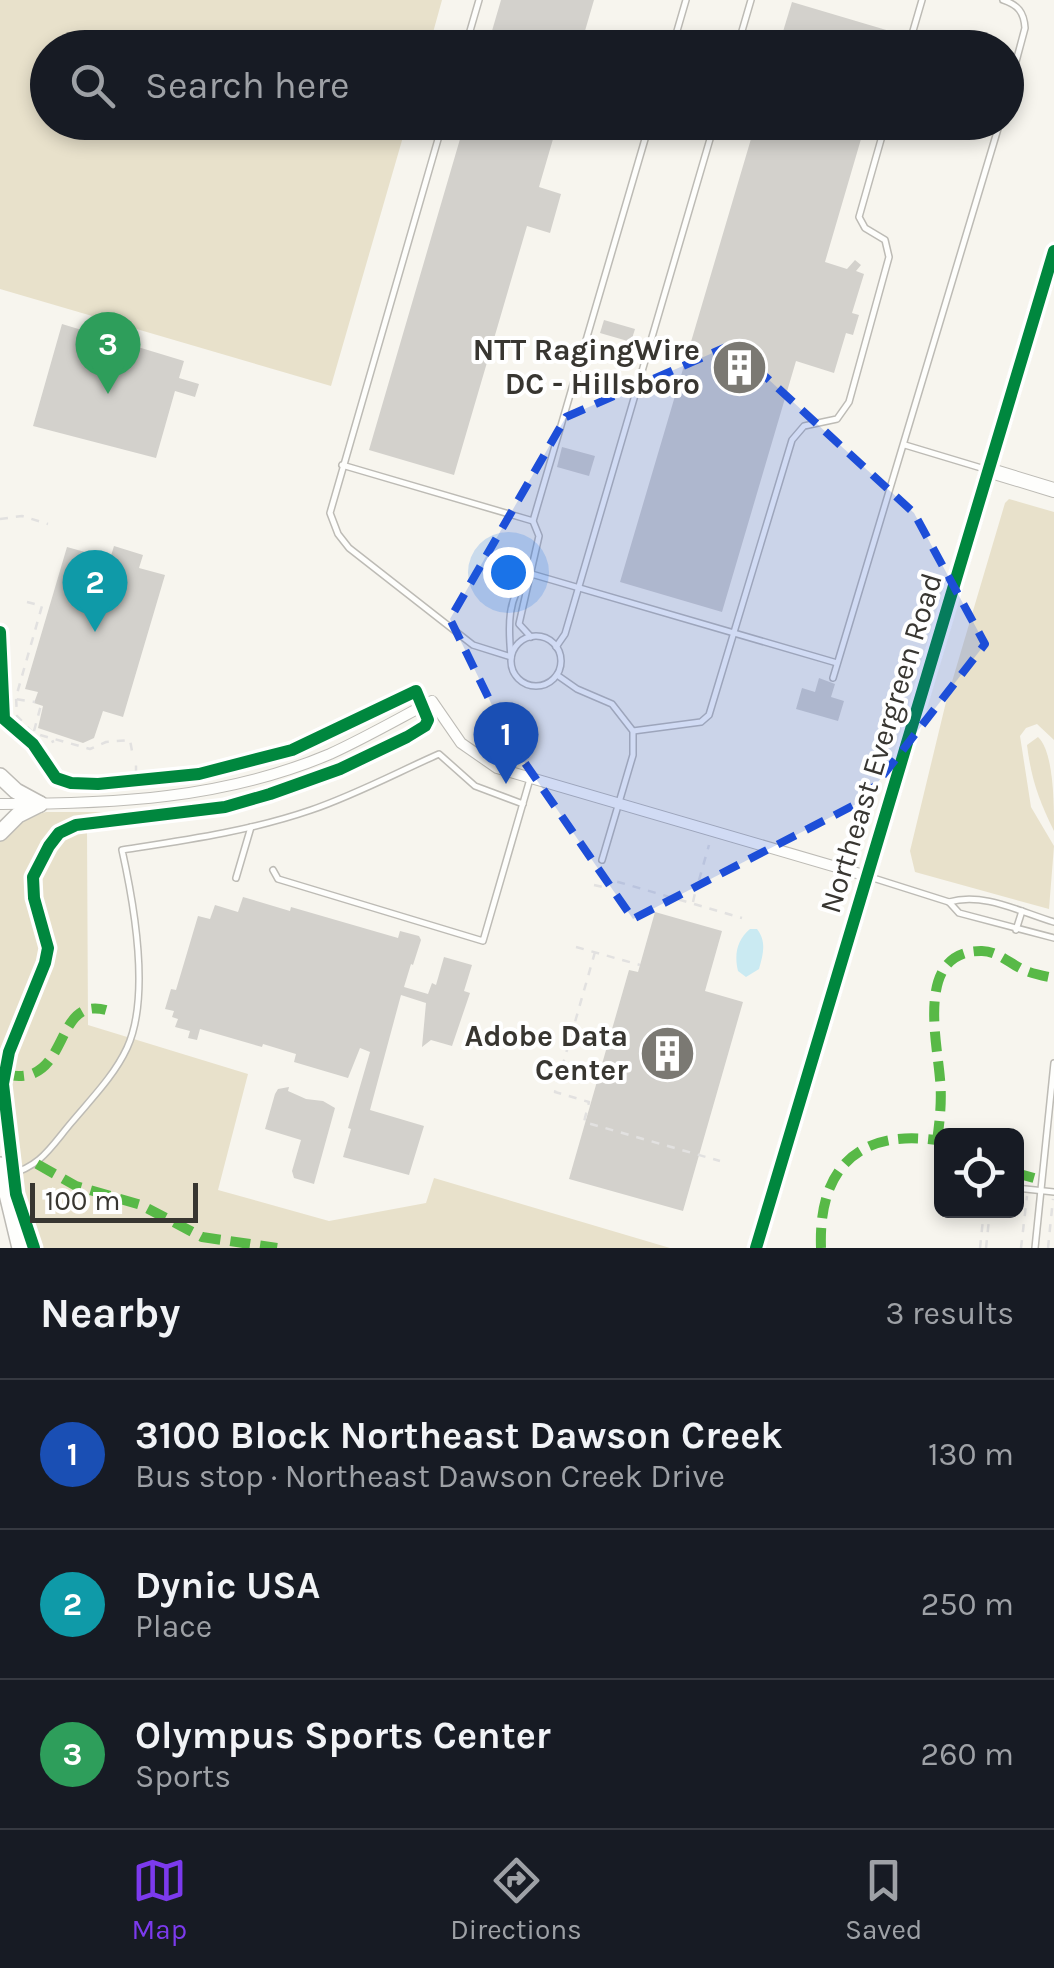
<!DOCTYPE html>
<meta charset="utf-8">
<style>
:root{--surface:#171b24;--page:#242831;--text:#f1f3f6;--muted:#9ea1a6;--line:#363941;--accent:#7c3aed}
body{margin:0;font-family:Karla,sans-serif;background:var(--page);color:var(--text)}
.controls{position:absolute;right:30px;bottom:30px;display:grid;overflow:hidden;border-radius:15px;box-shadow:0 5px 15px #0003}
.controls button{width:90px;height:90px;display:grid;place-items:center;padding:0;border:0;border-bottom:2px solid var(--line);background:var(--surface);color:var(--text);font:50px sans-serif}
.scale{position:absolute;left:30px;bottom:25px;width:168px;box-sizing:border-box;padding-left:10px;border:5px solid #383631;border-top:0;font-size:28px;line-height:35px;white-space:nowrap;color:#383631;-webkit-text-stroke:8px #fff;paint-order:stroke}
.you{position:absolute;left:508px;top:572px;width:35px;height:35px;margin:-25px;border:8px solid #fff;border-radius:50%;background:#1a73e8;box-shadow:0 0 0 15px #1a73e833}
.badge{display:grid;place-items:center;width:65px;height:65px;border-radius:50%;background:var(--accent);color:#fff;font-size:32px;font-weight:700}
.pin{position:absolute;translate:-50% -82px;filter:drop-shadow(0 2px 5px #0008)}
.pin::after{content:'';position:absolute;top:52px;width:35px;height:30px;background:inherit;clip-path:polygon(0 0,100% 0,50% 100%)}
.list{margin:0;padding:0;list-style:none}
h2{display:flex;justify-content:space-between;align-items:center;height:130px;margin:0;padding:0 40px;font-size:42px}
h2 small{font-size:32px;font-weight:400;color:var(--muted)}
.list li{display:grid;grid-template-columns:65px 1fr auto;gap:30px;align-items:center;box-sizing:border-box;height:150px;padding:0 40px;border-top:2px solid var(--line)}
.list b{display:block;font-size:38px;white-space:nowrap}
.list p{margin:0;font-size:32px;white-space:nowrap;color:var(--muted)}
.list em{font-size:32px;font-style:normal;color:var(--muted)}
.icon{flex:none;width:55px;height:55px;fill:none;stroke:currentColor;stroke-width:2;stroke-linecap:round;stroke-linejoin:round}
.map{position:relative;flex:none;width:1054px;height:1248px;overflow:hidden}
.search{position:absolute;background:var(--surface);box-shadow:0 5px 15px #0003;left:30px;right:30px;top:30px;height:110px;display:flex;align-items:center;gap:25px;box-sizing:border-box;padding:0 35px;border-radius:55px;color:var(--muted);font-size:38px}
.sheet{height:580px;background:var(--surface)}
nav{display:flex;justify-content:space-around;align-items:center;box-sizing:border-box;height:140px;border-top:2px solid var(--line);background:var(--surface);font-size:28px;color:var(--muted)}
nav a{display:grid;justify-items:center;gap:5px}
nav .on{color:var(--accent)}
.map>svg:first-child{display:block}
.green{fill:#e8e1cb}
.water{fill:#caeaf2}
.building{fill:#d3d1cc}
.lines{fill:none;stroke-linecap:round;stroke-linejoin:round}
.lane-casing{stroke:#bdbbb5;stroke-width:8}
.street-casing{stroke:#bdbbb5;stroke-width:12}
.secondary-casing{stroke:#bdbbb5;stroke-width:16}
.primary-casing{stroke:#bdbbb5;stroke-width:18}
.path{stroke:#e2e1e0;stroke-width:2.5;stroke-dasharray:8 8;stroke-linecap:butt}
.lane{stroke:#fefefc;stroke-width:5}
.street{stroke:#fefefc;stroke-width:10}
.secondary{stroke:#fefefc;stroke-width:14}
.primary{stroke:#fefefc;stroke-width:15}
.quiet{stroke:#58b947;stroke-width:10;stroke-dasharray:20 10;stroke-linecap:butt}
.cycleway-casing{stroke:#fff;stroke-width:19}
.cycleway{stroke:#00873e;stroke-width:12}
.marked{fill:#1d4ed8;fill-opacity:0.2;stroke:#1d4ed8;stroke-width:8;stroke-dasharray:20 12;stroke-linejoin:round}
.labels{text-anchor:middle;stroke-width:8;stroke-linejoin:round;paint-order:stroke}
.poi-label{font-size:30px;font-weight:bold;fill:#383631;stroke:#fff;text-anchor:end}
.street-label{font-size:30px;fill:#383631;stroke:#fff}
</style>
<div class="map">
<svg width="1054" height="1248" viewBox="0 0 1054 1248">
<rect width="100%" height="100%" fill="#f7f5ee"/>
<g class="green">
<polygon points="0,0 442,0 429,47 48,48 48,122 407,123 331,386 0,289"/>
<polygon points="1009,499 1054,512 1054,740 1037,724 1026,728 1020,736 1031,807 1054,846 1049,909 915,872 910,851 946,702 1005,503"/>
<path d="M1038,737C1054,752 1054,804 1054,831C1039,801 1031,778 1027,745Z"/>
<path d="M46,812H128L141,814L148,823L87,829L88,1025L248,1074L218,1190L329,1221L426,1203L434,1178L670,1248H26L9,1185L0,1123V842C11,824 26,817 46,812Z"/>
</g>
<path class="water" d="M750,929H757C767,942 763,954 759,969L746,977L738,971C734,954 737,940 750,929Z"/>
<g class="building">
<polygon points="501,0 594,0 580,48 487,48"/>
<polygon points="792,2 893,32 889,48 778,48"/>
<polygon points="465,122 558,122 539,187 561,194 550,233 527,226 454,475 369,450"/>
<polygon points="756,122 866,122 825,262 847,269 855,260 861,265 856,271 864,274 852,313 859,315 853,335 846,333 834,373 796,361 722,612 620,582"/>
<polygon points="604,320 635,329 631,342 600,333"/>
<polygon points="62,324 184,361 179,378 199,384 195,397 175,391 156,458 33,426"/>
<polygon points="562,447 595,456 589,476 557,467"/>
<polygon points="114,546 143,555 139,568 165,575 123,717 103,711 94,738 83,743 38,728 43,706 34,703 38,692 25,689 67,547 110,559"/>
<polygon points="819,678 835,684 831,697 844,701 838,721 796,709 802,688 815,692"/>
<polygon points="243,897 290,911 291,907 398,938 400,931 419,936 421,940 413,965 411,964 404,987 428,994 432,983 436,985 444,957 472,965 464,991 470,993 452,1046 431,1040 422,1047 426,1003 401,995 394,1021 370,1110 424,1126 409,1175 343,1157 351,1129 348,1128 370,1052 360,1048 348,1078 294,1062 296,1054 263,1044 262,1047 200,1029 197,1040 188,1038 190,1031 175,1027 178,1019 172,1017 174,1011 165,1009 171,989 176,990 198,916 210,919 215,905 238,912"/>
<polygon points="655,912 722,931 705,991 743,1002 683,1211 569,1179 629,970 638,972"/>
<polygon points="289,1087 288,1091 306,1099 323,1101 335,1108 314,1184 294,1178 292,1171 301,1140 265,1129 275,1094 278,1089"/>
</g>
<g class="lines">
<defs>
<g id="lane">
<path d="M1003,0C1018,5 1024,12 1025,28L1006,99"/>
<polyline points="465,48 479,0"/>
<polyline points="672,48 686,0"/>
<polyline points="737,48 751,0"/>
<polyline points="908,48 922,0"/>
<path d="M443,122L330,513L338,534L349,548L473,645L511,657C508,625 507,599 528,573"/>
<polyline points="905,445 988,470"/>
<polyline points="342,465 533,521"/>
<polyline points="528,573 837,663"/>
<circle cx="536" cy="661" r="25"/>
<polyline points="531,637 519,624 539,536 533,521 650,122"/>
<polyline points="556,647 565,634 715,122"/>
<polyline points="557,675 577,689 612,704 633,731 633,755 602,860"/>
<polyline points="833,678 1000,122"/>
<polyline points="633,731 701,722 709,715 792,440 804,426 837,419 849,402 889,257 885,240 865,228 859,217 886,122"/>
<polyline points="273,870 278,879 483,941 530,779"/>
<polyline points="870,877 949,902 959,913 1054,938"/>
<polyline points="236,878 251,827"/>
<path d="M949,902C984,892 1020,912 1054,922"/>
<polyline points="1016,930 1022,911"/>
<path d="M8,1175C41,1166 50,1148 71,1123C91,1099 114,1076 127,1048C151,996 134,904 122,850C186,840 250,831 311,810C355,795 396,773 439,754L475,786L523,804"/>
<polyline points="1016,1188 1054,1192"/>
<polyline points="1035,1248 1054,1063"/>
</g>
<path id="street" d="M0,804C113,804 224,799 330,754C365,738 398,719 432,701L461,743L497,768L867,876"/>
<polyline id="secondary" points="988,470 1054,490"/>
<g id="primary">
<polyline points="0,776 16,791 40,804"/>
<polyline points="0,833 18,815 40,804"/>
<polyline points="0,1165 20,1248"/>
<polyline points="756,1248 1054,251"/>
</g>
</defs>
<use href="#lane" class="lane-casing"/>
<use href="#street" class="street-casing"/>
<use href="#secondary" class="secondary-casing"/>
<use href="#primary" class="primary-casing"/>
<g class="path">
<polyline points="0,519 22,516 48,524"/>
<polyline points="27,602 42,606 16,697 17,716 33,733 90,749 106,742 130,740 132,751"/>
<polyline points="1,697 35,702"/>
<polyline points="34,731 41,705"/>
<polyline points="37,749 54,741"/>
<polyline points="123,783 136,773 136,765"/>
<polyline points="699,880 709,845"/>
<polyline points="594,885 607,888 608,879 742,918"/>
<polyline points="693,902 695,893"/>
<polyline points="576,947 640,965"/>
<polyline points="595,952 555,1092 589,1102 584,1122 720,1161"/>
<polyline points="980,1248 984,1210"/>
<polyline points="986,1248 990,1210"/>
<polyline points="1021,1248 1027,1196"/>
<polyline points="1048,1248 1053,1199"/>
</g>
<use href="#lane" class="lane"/>
<use href="#street" class="street"/>
<use href="#secondary" class="secondary"/>
<use href="#primary" class="primary"/>
<g class="quiet">
<path d="M4,1074C72,1091 51,995 106,1010"/>
<path d="M937,1141C940,1120 942,1099 940,1079C937,1040 915,950 982,951C998,951 1010,964 1024,970C1033,974 1044,976 1054,978"/>
<polyline points="37,1164 76,1186 141,1205 202,1237 277,1248"/>
<polyline points="1016,1173 1034,1178"/>
<path d="M821,1248C818,1167 860,1127 942,1141"/>
</g>
<defs>
<g id="cycleway">
<polyline points="0,632 4,719 33,744 56,778 71,783 98,784 199,774 292,750 416,691 428,720 425,726 407,737 340,769 270,794 225,807 76,825 59,833 49,846 33,877 34,898 48,948 45,963 9,1052 3,1084 16,1194 34,1248"/>
<polyline points="756,1248 1054,251"/>
</g>
</defs>
<use href="#cycleway" class="cycleway-casing"/>
<use href="#cycleway" class="cycleway"/>
</g>
<path class="marked" d="M731,345L914,513L985,644L864,800L633,919L509,740L450,619L566,417Z"/>
<defs>
<symbol id="building-disc" viewBox="-11 -11 22 22"><circle r="9.5" fill="#7b7973" stroke="#fff"/><path d="M-4-6H4V6H1V3H-1V6H-4ZM-2.5-4.3h1.7v1.8h-1.7ZM.8-4.3h1.7v1.8H.8ZM-2.5-1h1.7V.8h-1.7ZM.8-1h1.7V.8H.8Z" fill="#fff"/></symbol>
</defs>
<g fill-rule="evenodd">
<use href="#building-disc" x="708" y="336" width="63" height="63"/>
<use href="#building-disc" x="636" y="1022" width="63" height="63"/>
</g>
<g class="labels">
<g class="poi-label">
<text x="700" y="360">NTT RagingWire<tspan x="700" dy="34">DC - Hillsboro</tspan></text>
<text x="628" y="1046">Adobe Data<tspan x="628" dy="34">Center</tspan></text>
</g>
<g class="street-label">
<text transform="translate(881 743) rotate(-73)" y="10">Northeast Evergreen Road</text>
</g>
</g>
</svg>
<div class="controls">
<button><svg class="icon" aria-label="locate" viewBox="0 0 24 24"><circle cx="12" cy="12" r="6"/><path d="M12 2v4M12 18v4M2 12h4M18 12h4"/></svg></button>
</div>
<div class="scale">100 m</div>
<div class="you"></div>
<div class="pin badge" style="left:506px;top:784px;background:#1a4fb4">1</div>
<div class="pin badge" style="left:95px;top:632px;background:#0f9aa8">2</div>
<div class="pin badge" style="left:108px;top:394px;background:#2e9e5b">3</div>
<div class="search"><svg class="icon" aria-label="search" viewBox="0 0 24 24"><circle cx="10" cy="10" r="6"/><path d="M15 15l6 6"/></svg>Search here</div>
</div>
<section class="sheet">
<h2>Nearby<small>3 results</small></h2>
<ul class="list">
<li><span class="badge" style="background:#1a4fb4">1</span><div><b>3100 Block Northeast Dawson Creek</b><p>Bus stop · Northeast Dawson Creek Drive</p></div><em>130 m</em></li>
<li><span class="badge" style="background:#0f9aa8">2</span><div><b>Dynic USA</b><p>Place</p></div><em>250 m</em></li>
<li><span class="badge" style="background:#2e9e5b">3</span><div><b>Olympus Sports Center</b><p>Sports</p></div><em>260 m</em></li>
</ul>
</section>
<nav>
<a class="on"><svg class="icon" aria-label="map" viewBox="0 0 24 24"><path d="M3 6l6-2 6 2 6-2v14l-6 2-6-2-6 2zM9 4v14M15 6v14"/></svg>Map</a>
<a><svg class="icon" aria-label="directions" viewBox="0 0 24 24"><path d="M12 3l9 9-9 9-9-9zM9 14v-3h6M13 9l2 2-2 2"/></svg>Directions</a>
<a><svg class="icon" aria-label="saved" viewBox="0 0 24 24"><path d="M7 4h10v16l-5-4-5 4z"/></svg>Saved</a>
</nav>
